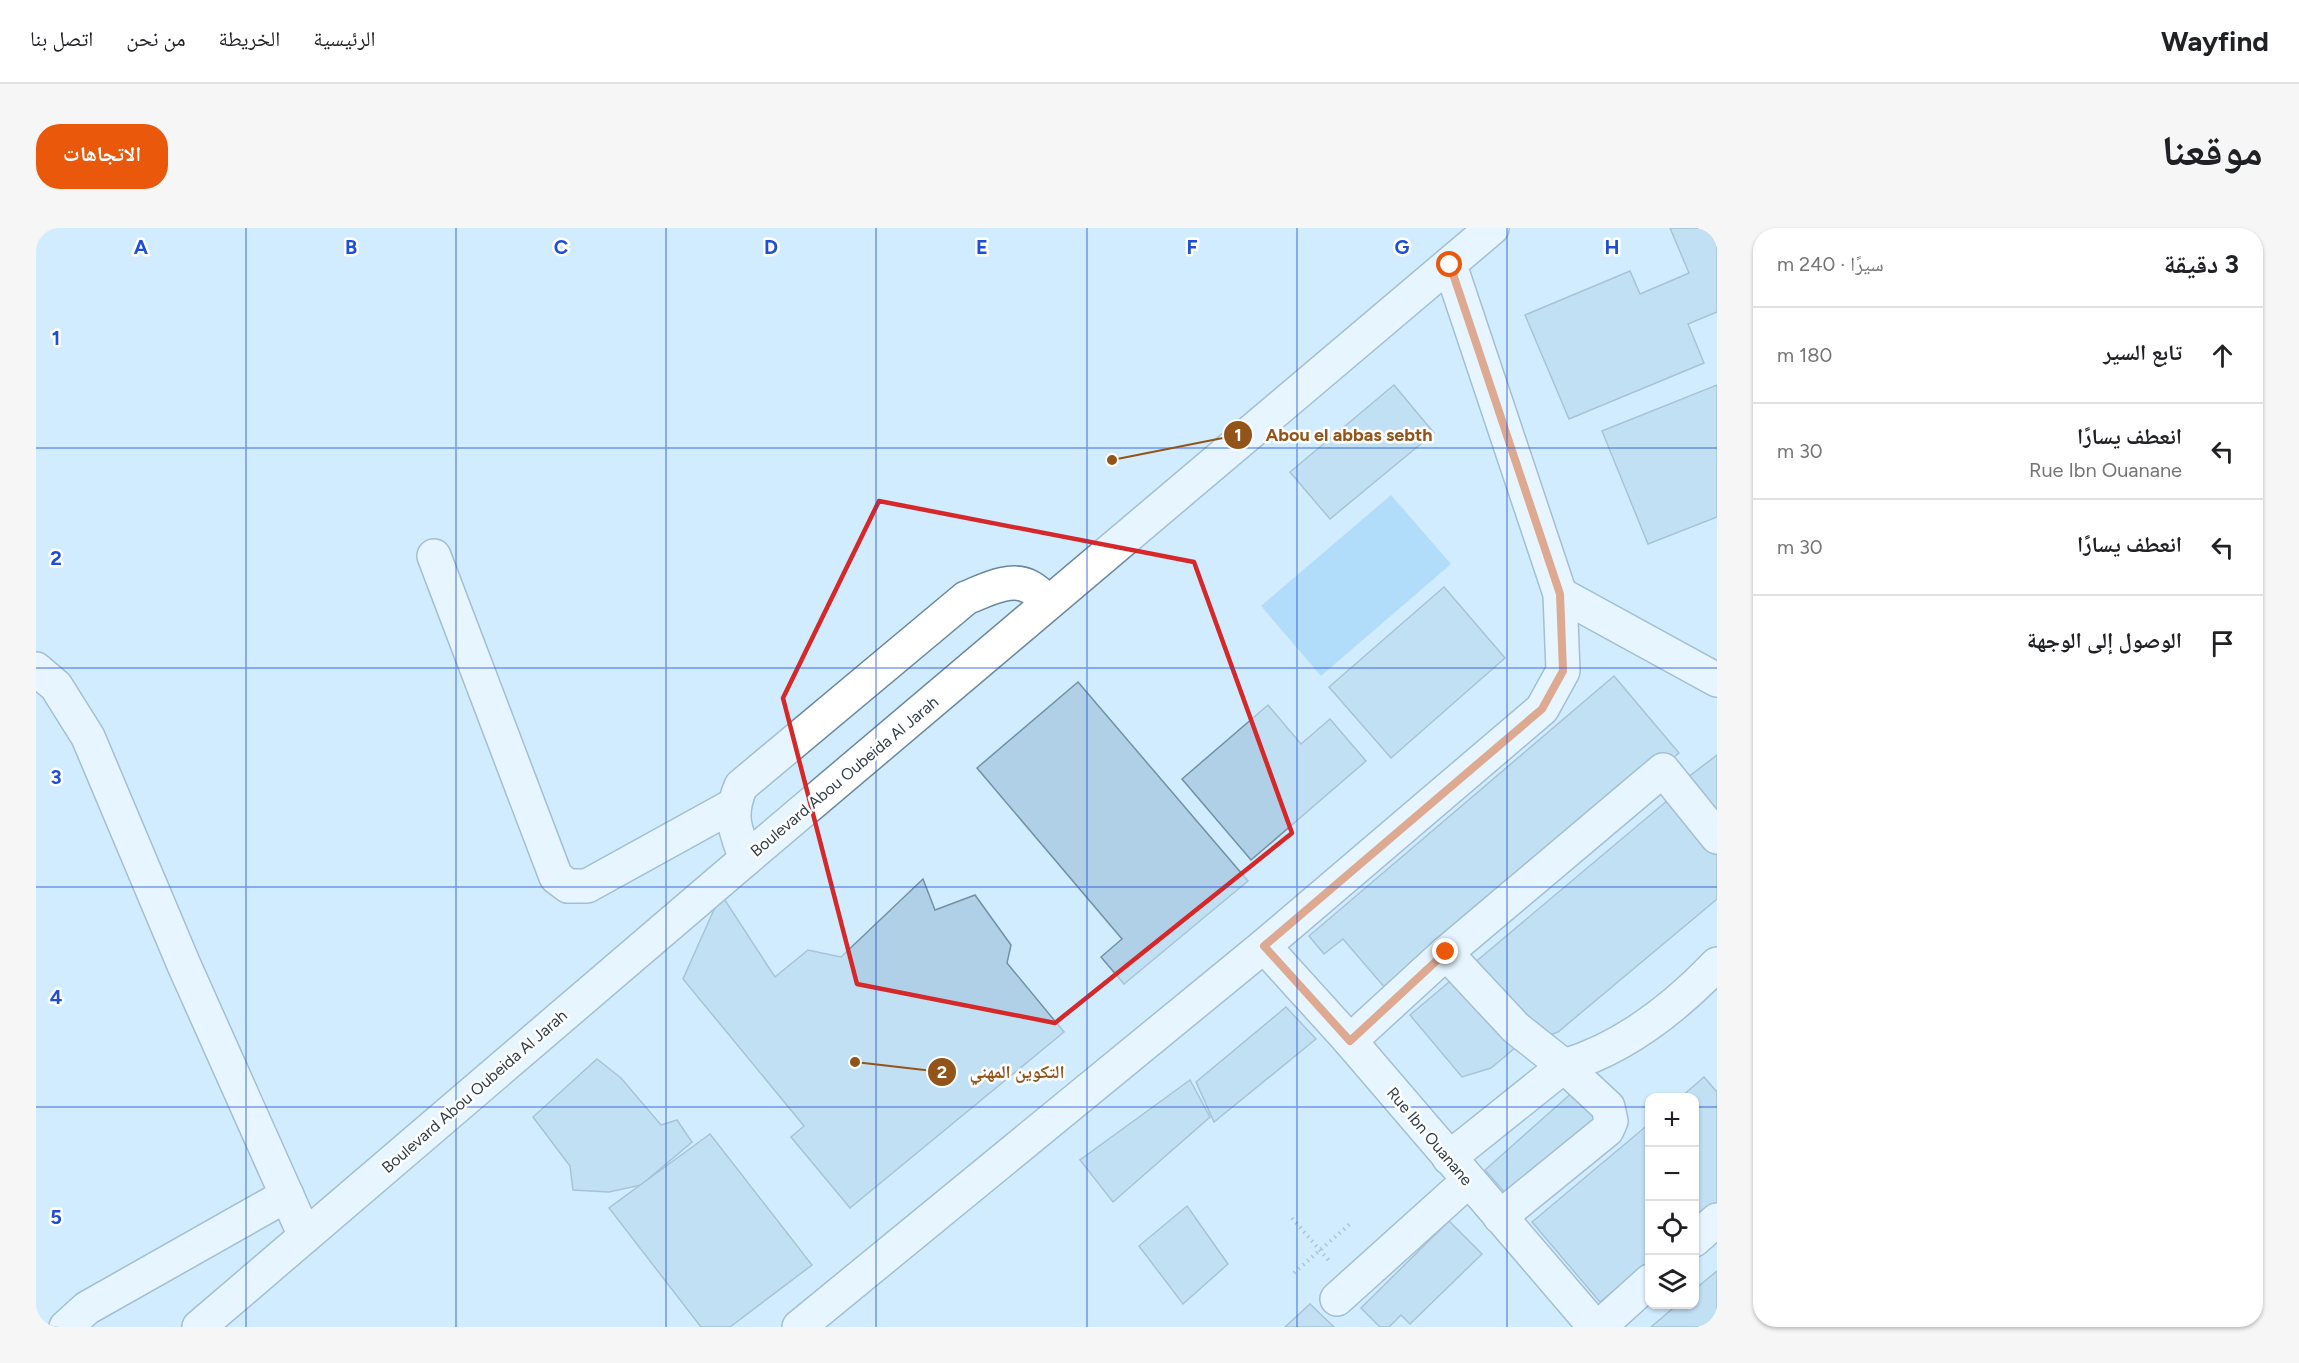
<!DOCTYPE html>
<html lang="ar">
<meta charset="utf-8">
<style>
:root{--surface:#fff;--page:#f6f6f6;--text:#202124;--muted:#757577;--line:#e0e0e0;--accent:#ea580c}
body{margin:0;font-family:Figtree,"Noto Naskh Arabic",sans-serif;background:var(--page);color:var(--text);direction:rtl}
.controls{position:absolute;right:18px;bottom:18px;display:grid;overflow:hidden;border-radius:12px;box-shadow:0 2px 4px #0004}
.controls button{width:54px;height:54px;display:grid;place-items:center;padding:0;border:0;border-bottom:2px solid var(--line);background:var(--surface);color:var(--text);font:30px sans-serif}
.stop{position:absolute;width:18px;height:18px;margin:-14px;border:4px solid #ea580c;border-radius:50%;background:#fff}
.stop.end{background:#ea580c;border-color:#fff;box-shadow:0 2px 6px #0008}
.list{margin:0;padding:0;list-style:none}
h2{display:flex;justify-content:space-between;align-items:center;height:78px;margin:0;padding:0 24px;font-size:26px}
h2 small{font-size:20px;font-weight:400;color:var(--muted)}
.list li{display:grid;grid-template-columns:39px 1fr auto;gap:18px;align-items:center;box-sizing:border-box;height:96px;padding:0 24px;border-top:2px solid var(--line)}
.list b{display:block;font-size:22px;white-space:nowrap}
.list p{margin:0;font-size:20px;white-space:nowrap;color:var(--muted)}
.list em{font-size:20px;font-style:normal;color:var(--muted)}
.icon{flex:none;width:33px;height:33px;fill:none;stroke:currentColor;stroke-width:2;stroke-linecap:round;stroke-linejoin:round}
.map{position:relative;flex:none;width:1681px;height:1099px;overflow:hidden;direction:ltr;border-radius:24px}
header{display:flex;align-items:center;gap:36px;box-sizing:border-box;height:84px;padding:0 30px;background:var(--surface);border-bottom:2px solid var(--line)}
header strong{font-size:28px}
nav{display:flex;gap:33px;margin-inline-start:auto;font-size:21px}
.intro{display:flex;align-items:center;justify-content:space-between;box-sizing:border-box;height:144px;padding:0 36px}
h1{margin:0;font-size:42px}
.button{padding:15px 27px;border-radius:24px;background:var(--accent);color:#fff;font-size:21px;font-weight:700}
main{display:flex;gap:36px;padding:0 36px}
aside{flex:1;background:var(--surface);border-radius:24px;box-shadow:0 2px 4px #0004}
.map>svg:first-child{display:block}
.green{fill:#89caf6}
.building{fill:#b0d0e7;stroke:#7291a6;stroke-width:1.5}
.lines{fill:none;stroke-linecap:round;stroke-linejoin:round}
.minor-casing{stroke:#6a889d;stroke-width:36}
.path{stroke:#8195a3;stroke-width:4;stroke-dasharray:1.5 4.5;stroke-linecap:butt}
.minor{stroke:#fff;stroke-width:33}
.route{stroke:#ea580c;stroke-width:8}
.marked{fill:none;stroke:#d62828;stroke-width:4.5;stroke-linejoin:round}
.grid{fill:none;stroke:#1d4ed8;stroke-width:1.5;stroke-opacity:0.55}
.labels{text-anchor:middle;stroke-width:5;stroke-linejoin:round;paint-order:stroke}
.street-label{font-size:16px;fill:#303d46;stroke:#fff}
.grid-label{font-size:20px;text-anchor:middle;font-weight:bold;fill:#1d4ed8;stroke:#fff;stroke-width:5;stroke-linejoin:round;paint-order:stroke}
.leader{fill:none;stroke:#925419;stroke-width:2}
.callout-dot{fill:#925419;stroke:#fff;stroke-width:2}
.mark-label{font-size:18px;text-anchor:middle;font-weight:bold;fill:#fff}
.callout-label{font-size:18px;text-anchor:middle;font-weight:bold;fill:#925419;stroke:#fff;stroke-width:5;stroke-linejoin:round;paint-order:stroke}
</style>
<header>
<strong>Wayfind</strong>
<nav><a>الرئيسية</a><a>الخريطة</a><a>من نحن</a><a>اتصل بنا</a></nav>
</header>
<div class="intro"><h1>موقعنا</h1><a class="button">الاتجاهات</a></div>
<main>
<aside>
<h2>3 دقيقة<small>سيرًا · 240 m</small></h2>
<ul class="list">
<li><svg class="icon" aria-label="ahead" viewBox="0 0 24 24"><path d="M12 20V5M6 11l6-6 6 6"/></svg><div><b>تابع السير</b></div><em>180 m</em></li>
<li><svg class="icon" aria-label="left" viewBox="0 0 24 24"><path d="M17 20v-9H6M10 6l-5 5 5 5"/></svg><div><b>انعطف يسارًا</b><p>Rue Ibn Ouanane</p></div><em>30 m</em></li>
<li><svg class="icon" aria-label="left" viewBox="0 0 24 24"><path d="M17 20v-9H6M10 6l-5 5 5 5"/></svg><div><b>انعطف يسارًا</b></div><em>30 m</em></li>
<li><svg class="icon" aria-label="arrive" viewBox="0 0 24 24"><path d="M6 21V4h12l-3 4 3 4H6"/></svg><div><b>الوصول إلى الوجهة</b></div></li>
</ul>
</aside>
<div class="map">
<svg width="1681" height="1099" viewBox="0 0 1681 1099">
<rect width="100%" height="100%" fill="#d1ecff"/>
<polygon class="green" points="1355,267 1415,336 1285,448 1225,378"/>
<g class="building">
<polygon points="1634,0 1681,0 1681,84 1652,96 1668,135 1533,191 1489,87 1594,43 1604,66 1653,45"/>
<polygon points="1358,157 1398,205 1294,291 1254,244"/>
<polygon points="1681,157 1681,289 1612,316 1566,203"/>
<polygon points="1408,359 1469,430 1355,530 1293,459"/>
<polygon points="1578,448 1643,525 1356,768 1307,711 1288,726 1273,708"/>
<polygon points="1042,454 1212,653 1088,756 1065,729 1086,711 941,540"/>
<polygon points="1232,477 1265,516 1294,491 1330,533 1215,632 1146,551"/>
<polygon points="1681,527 1681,587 1651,550"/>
<polygon points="1638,567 1681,618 1681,671 1522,804 1501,812 1437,736"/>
<polygon points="887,651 899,682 939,667 975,717 971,735 1028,804 814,980 755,909 768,898 647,751 685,666 739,749 772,722 805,729"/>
<polygon points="1426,743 1486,814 1455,840 1426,849 1374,787"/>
<polygon points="1250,779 1280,811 1178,894 1160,854"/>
<polygon points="561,831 585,850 625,897 641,892 656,914 605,957 573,964 537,962 534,938 497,889"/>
<polygon points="1668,849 1681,864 1681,976 1658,995 1658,870 1644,870"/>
<polygon points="1154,852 1174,889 1077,974 1044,932"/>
<polygon points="1539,862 1569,896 1479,976 1449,942"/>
<polygon points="1614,895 1614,1033 1564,1074 1496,994"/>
<polygon points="674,906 776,1037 694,1099 665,1099 573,980"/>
<polygon points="1151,978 1192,1036 1147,1076 1103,1018"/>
<polygon points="1413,993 1446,1026 1374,1096 1365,1087 1353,1099 1344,1099 1325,1080"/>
<polygon points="1681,1043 1681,1099 1615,1099 1642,1076 1658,1076 1658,1062"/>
<polygon points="1274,1076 1298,1099 1249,1099"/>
</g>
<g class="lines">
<defs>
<g id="minor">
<polyline points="398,328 520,649 532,658 551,658 696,578"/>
<polyline points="1524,366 1681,452"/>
<polyline points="0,441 20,458 52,509 148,737 269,1008"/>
<path d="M710,631C699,601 692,588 705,558L930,370C948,363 975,348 994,359C1000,362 1007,369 1012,374"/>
<polyline points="1228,718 1314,813 1559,1099"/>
<polyline points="1410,725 1480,800 1528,838 1572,879 1575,893 1571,902 1464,989"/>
<polyline points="1314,813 1410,725 1627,542 1681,609"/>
<path d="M1413,930L1528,838C1586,821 1639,780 1681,736"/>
<polyline points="1658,1012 1681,992"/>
<polyline points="1301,1071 1432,953"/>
<polyline points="30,1099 51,1080 251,967"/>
<polyline points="163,1099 710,631 1456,0"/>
<polyline points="763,1099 1228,718 1506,481 1527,443 1524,366 1414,37"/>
<polyline points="1563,1099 1614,1053"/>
</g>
</defs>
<use href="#minor" class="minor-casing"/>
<g class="path">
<polyline points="1256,990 1295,1035"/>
<polyline points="1258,1045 1316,994"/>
</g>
<use href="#minor" class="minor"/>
</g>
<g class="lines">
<polyline class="route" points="1410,724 1314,813 1228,718 1506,481 1527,443 1524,366 1414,37"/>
</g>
<path d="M0 0H1681V1099H0ZM843,273L1158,334L1256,605L1019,795L821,756L747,470Z" fill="#d1ecff" fill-opacity=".55" fill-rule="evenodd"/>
<path class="marked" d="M843,273L1158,334L1256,605L1019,795L821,756L747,470Z"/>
<path class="grid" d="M210,0V1099M420,0V1099M630,0V1099M840,0V1099M1051,0V1099M1261,0V1099M1471,0V1099M0,220H1681M0,440H1681M0,659H1681M0,879H1614M1658,879H1681"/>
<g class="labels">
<g class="street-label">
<text transform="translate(808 548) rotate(-40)" y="6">Boulevard Abou Oubeida Al Jarah</text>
<text transform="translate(438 863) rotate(-41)" y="6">Boulevard Abou Oubeida Al Jarah</text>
<text transform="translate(1394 908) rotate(50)" y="6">Rue Ibn Ouanane</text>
</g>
</g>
<g class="grid-label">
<text x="105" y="26">A</text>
<text x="315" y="26">B</text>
<text x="525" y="26">C</text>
<text x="735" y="26">D</text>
<text x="946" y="26">E</text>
<text x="1156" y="26">F</text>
<text x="1366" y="26">G</text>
<text x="1576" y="26">H</text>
<text x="20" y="117">1</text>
<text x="20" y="337">2</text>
<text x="20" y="556">3</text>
<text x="20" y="776">4</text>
<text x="20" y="996">5</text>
</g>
<path class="leader" d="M1076 232L1202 207M819 834L906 844"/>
<g class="callout-dot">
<circle cx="1076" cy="232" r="6"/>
<circle cx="819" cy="834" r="6"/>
<circle cx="1202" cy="207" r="15"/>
<circle cx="906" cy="844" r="15"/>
</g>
<g class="mark-label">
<text x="1202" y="213">1</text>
<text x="906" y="850">2</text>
</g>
<g class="callout-label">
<text x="1313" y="213">Abou el abbas sebth</text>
<text x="981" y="850">التكوين المهني</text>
</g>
</svg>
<div class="controls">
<button>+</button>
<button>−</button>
<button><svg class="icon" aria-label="locate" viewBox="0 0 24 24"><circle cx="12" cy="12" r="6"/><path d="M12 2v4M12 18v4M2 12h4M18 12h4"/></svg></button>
<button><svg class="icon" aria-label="layers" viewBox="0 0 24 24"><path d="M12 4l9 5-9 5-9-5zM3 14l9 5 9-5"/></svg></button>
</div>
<div class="stop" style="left:1414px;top:37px"></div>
<div class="stop end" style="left:1410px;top:724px"></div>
</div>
</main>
